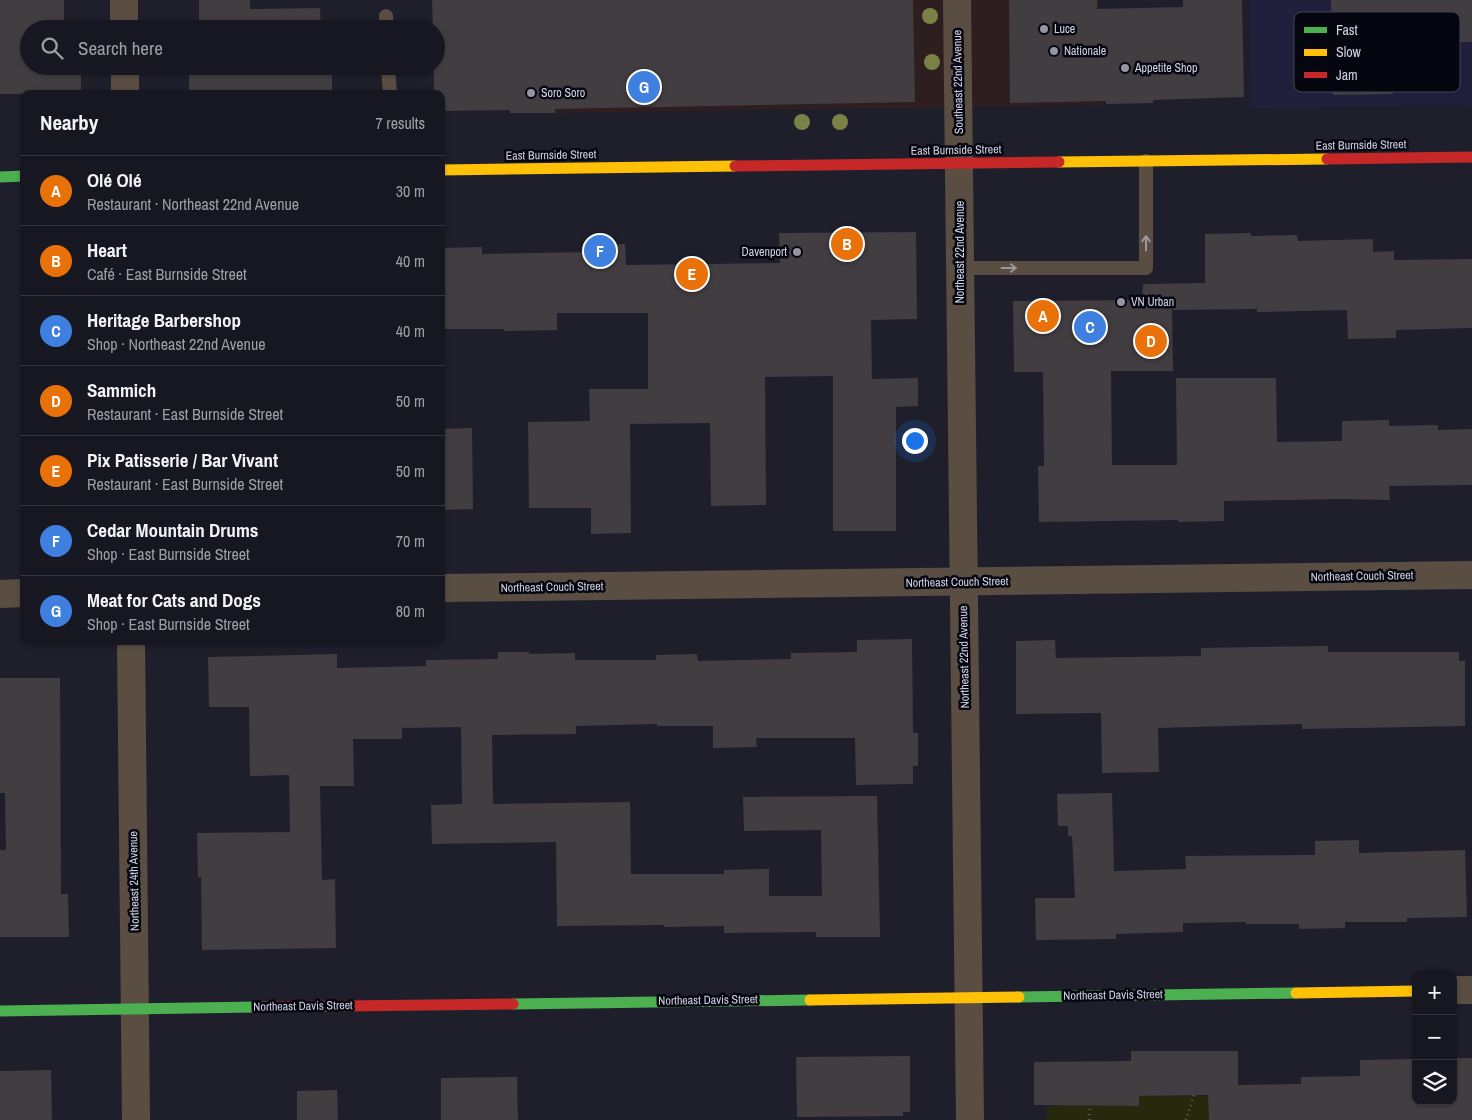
<!DOCTYPE html>
<meta charset="utf-8">
<style>
:root{--surface:#171721;--page:#24242e;--text:#f1f3f6;--muted:#9e9fa5;--line:#36363f;--accent:#0b8043}
body{margin:0;font-family:"Archivo Narrow",sans-serif;background:var(--page);color:var(--text)}
.controls{position:absolute;right:15px;bottom:15px;display:grid;overflow:hidden;border-radius:10px;box-shadow:0 1px 4px #0004}
.controls button{width:45px;height:45px;display:grid;place-items:center;padding:0;border:0;border-bottom:1px solid var(--line);background:var(--surface);color:var(--text);font:25px sans-serif}
.you{position:absolute;left:914px;top:440px;width:18px;height:18px;margin:-12px;border:4px solid #fff;border-radius:50%;background:#1a73e8;box-shadow:0 0 0 8px #1a73e833}
.badge{display:grid;place-items:center;width:32px;height:32px;border-radius:50%;background:var(--accent);color:#fff;font-size:16px;font-weight:700}
.pin{position:absolute;translate:-50% -50%;border:2px solid #fff;box-shadow:0 1px 5px #0006}
.list{margin:0;padding:0;list-style:none}
h2{display:flex;justify-content:space-between;align-items:center;height:65px;margin:0;padding:0 20px;font-size:21px}
h2 small{font-size:16px;font-weight:400;color:var(--muted)}
.list li{display:grid;grid-template-columns:32px 1fr auto;gap:15px;align-items:center;box-sizing:border-box;height:70px;padding:0 20px;border-top:1px solid var(--line)}
.list b{display:block;font-size:19px;white-space:nowrap}
.list p{margin:0;font-size:16px;white-space:nowrap;color:var(--muted)}
.list em{font-size:16px;font-style:normal;color:var(--muted)}
.icon{flex:none;width:28px;height:28px;fill:none;stroke:currentColor;stroke-width:2;stroke-linecap:round;stroke-linejoin:round}
.map{position:relative;flex:none;width:1472px;height:1120px;overflow:hidden}
.search{position:absolute;background:var(--surface);box-shadow:0 1px 4px #0004;left:20px;top:20px;width:425px;height:55px;display:flex;align-items:center;gap:12px;box-sizing:border-box;padding:0 18px;border-radius:28px;color:var(--muted);font-size:19px}
.panel{position:absolute;background:var(--surface);box-shadow:0 1px 4px #0004;left:20px;top:90px;width:425px;height:555px;border-radius:10px}
.map>svg:first-child{display:block}
.commercial{fill:#2f1e1f}
.built{fill:#20203c}
.green{fill:#26290b}
.building{fill:#413d41}
.lines{fill:none;stroke-linecap:round;stroke-linejoin:round}
.path{stroke:#5e5754;stroke-width:3;stroke-dasharray:1 4;stroke-linecap:butt}
.lane{stroke:#5a4e43;stroke-width:14}
.street{stroke:#5a4e43;stroke-width:28}
.fast{stroke:#4caf50;stroke-width:11}
.slow{stroke:#ffc107;stroke-width:11}
.jam{stroke:#c62828;stroke-width:11}
.tree{fill:#7a8147}
.oneway{stroke:#9b979c}
.poi-dot{fill:#9394a4;stroke:#060610;stroke-width:2}
.labels{text-anchor:middle;stroke-width:5;stroke-linejoin:round;paint-order:stroke}
.poi-label{font-size:12px;fill:#d1d3e4;stroke:#060610;text-anchor:start}
.street-label{font-size:12px;fill:#d1d3e4;stroke:#060610}
.key{fill:#060610;stroke:#434450;stroke-width:1}
.key-label{font-size:14px;fill:#d1d3e4}
</style>
<div class="map">
<svg width="1472" height="1120" viewBox="0 0 1472 1120">
<rect width="100%" height="100%" fill="#1f1f2c"/>
<polygon class="commercial" points="555,0 1099,0 1102,105 556,113"/>
<polygon class="built" points="1250,0 1472,0 1472,105 1252,108"/>
<polygon class="green" points="1139,1096 1208,1096 1209,1120 1047,1120 1047,1106 1138,1106"/>
<g class="building">
<polygon points="0,0 64,0 64,29 29,29 29,66 81,66 81,94 0,94"/>
<polygon points="199,0 250,0 250,9 320,8 321,29 199,29"/>
<polygon points="432,0 913,0 915,102 555,109 555,113 510,113 510,110 441,111 441,94 434,94 434,66 436,66 436,29 433,29"/>
<polygon points="1009,0 1097,0 1097,9 1183,7 1183,0 1242,0 1244,97 1153,100 1153,103 1106,104 1106,101 1010,103"/>
<polygon points="1331,0 1472,0 1472,42 1391,43 1393,94 1333,95"/>
<rect x="189" y="66" width="143" height="28"/>
<polygon points="916,232 917,319 871,320 872,379 918,378 918,406 896,407 896,531 833,531 833,376 765,377 766,505 711,506 710,423 630,424 631,533 591,534 591,508 529,508 528,422 590,421 589,389 648,389 648,313 557,313 557,330 504,331 504,329 441,329 441,248 482,247 482,254 588,252 588,245 625,244 626,265 780,263 779,233"/>
<polygon points="1251,233 1251,236 1297,235 1298,241 1373,239 1373,252 1394,251 1394,260 1472,259 1472,328 1396,330 1396,338 1348,339 1347,310 1257,312 1257,309 1172,310 1173,371 1111,371 1112,465 1177,465 1176,378 1276,378 1277,442 1342,441 1342,421 1389,420 1389,426 1438,425 1438,430 1472,429 1472,485 1389,486 1390,500 1343,499 1224,501 1224,521 1178,522 1178,520 1039,522 1038,466 1044,466 1043,372 1014,372 1013,301 1142,300 1143,284 1205,283 1205,234"/>
<polygon points="472,428 473,509 441,510 441,429"/>
<polygon points="912,639 913,733 918,733 918,766 913,766 913,784 856,785 855,738 756,738 757,747 713,748 713,726 657,726 657,724 576,726 576,734 492,735 493,804 630,802 631,874 724,874 724,870 769,869 769,896 822,896 821,830 744,831 743,797 877,796 880,937 816,937 816,932 724,933 724,926 664,927 664,925 557,926 556,842 432,844 431,805 462,804 461,727 402,728 402,739 353,739 354,786 320,786 322,880 335,879 336,948 202,950 201,877 198,877 197,833 290,832 289,775 250,776 249,707 209,707 208,657 337,654 337,668 426,666 426,660 498,659 498,652 529,652 529,654 575,653 575,660 656,660 656,655 697,654 698,661 791,659 791,653 857,652 857,640"/>
<polygon points="1055,640 1056,658 1201,656 1201,648 1254,647 1328,646 1328,652 1459,652 1459,661 1465,661 1465,726 1302,729 1302,724 1158,728 1159,772 1102,773 1101,713 1016,714 1016,641"/>
<polygon points="0,678 60,678 61,894 68,894 69,937 0,937 0,850 6,850 5,793 0,793"/>
<polygon points="1112,793 1114,871 1186,869 1185,856 1315,855 1315,841 1359,840 1359,853 1465,850 1467,917 1407,918 1407,922 1345,922 1345,928 1299,929 1299,924 1246,924 1246,922 1183,923 1183,932 1116,934 1116,939 1036,940 1035,898 1075,898 1072,836 1068,836 1068,826 1058,826 1057,794"/>
<polygon points="1131,1051 1238,1051 1238,1085 1301,1084 1301,1077 1360,1076 1360,1060 1416,1059 1416,1101 1453,1101 1453,1058 1472,1058 1472,1120 1209,1120 1208,1095 1139,1096 1139,1106 1034,1105 1034,1062 1131,1061"/>
<polygon points="910,1056 910,1112 903,1112 903,1116 797,1117 796,1057"/>
<polygon points="51,1070 52,1120 0,1120 0,1071"/>
<polygon points="517,1077 518,1120 441,1120 441,1078"/>
<polygon points="337,1090 338,1120 297,1120 297,1091"/>
</g>
<g class="lines">
<g class="path">
<polyline points="1089,1120 1090,1106"/>
<polyline points="1186,1120 1194,1095"/>
</g>
<g class="lane">
<polyline points="386,16 387,29"/>
<polyline points="388,66 390,94"/>
<polyline points="960,268 1146,268 1146,161"/>
</g>
<g class="street">
<polyline points="124,0 124,29"/>
<polyline points="957,0 970,1120"/>
<polyline points="125,66 125,94"/>
<polyline points="441,588 1472,575"/>
<polyline points="0,594 24,593"/>
<polyline points="131,641 136,1120"/>
<polyline points="1453,990 1472,990"/>
</g>
<g class="fast">
<polyline points="0,177 24,176"/>
<polyline points="1019,997 1296,993"/>
<polyline points="513,1004 810,1000"/>
<polyline points="0,1011 263,1007"/>
</g>
<g class="slow">
<polyline points="1059,162 1327,159"/>
<polyline points="441,170 735,166"/>
<polyline points="1296,993 1416,991"/>
<polyline points="810,1000 1019,997"/>
</g>
<g class="jam">
<polyline points="1327,159 1472,157"/>
<polyline points="735,166 1059,162"/>
<polyline points="263,1007 513,1004"/>
</g>
</g>
<g class="tree">
<circle cx="930" cy="16" r="8"/>
<circle cx="932" cy="62" r="8"/>
<circle cx="802" cy="122" r="8"/>
<circle cx="840" cy="122" r="8"/>
</g>
<defs><path id="oneway-shaft" d="M-6 0H5M1.5-3L5.5 0L1.5 3" fill="none" stroke-width="1.6" stroke-linecap="round" stroke-linejoin="round" transform="scale(1.25)"/></defs>
<g class="oneway">
<use href="#oneway-shaft" transform="translate(1146 243) rotate(-90)"/>
<use href="#oneway-shaft" transform="translate(1009 268)"/>
</g>
<g class="poi-dot">
<circle cx="1044" cy="29" r="5"/>
<circle cx="1054" cy="51" r="5"/>
<circle cx="1125" cy="68" r="5"/>
<circle cx="531" cy="93" r="5"/>
<circle cx="797" cy="252" r="5"/>
<circle cx="1121" cy="302" r="5"/>
</g>
<g class="labels">
<g class="poi-label">
<text x="1054" y="33">Luce</text>
<text x="1064" y="55">Nationale</text>
<text x="1135" y="72">Appetite Shop</text>
<text x="541" y="97">Soro Soro</text>
<text x="787" y="256" text-anchor="end">Davenport</text>
<text x="1131" y="306">VN Urban</text>
</g>
<g class="street-label">
<text transform="translate(958 82) rotate(-91)" y="4">Southeast 22nd Avenue</text>
<text transform="translate(1361 145) rotate(-1)" y="4">East Burnside Street</text>
<text transform="translate(956 150) rotate(-1)" y="4">East Burnside Street</text>
<text transform="translate(551 155) rotate(-1)" y="4">East Burnside Street</text>
<text transform="translate(960 252) rotate(-90)" y="4">Northeast 22nd Avenue</text>
<text transform="translate(1362 576) rotate(-1)" y="4">Northeast Couch Street</text>
<text transform="translate(957 582) rotate(-1)" y="4">Northeast Couch Street</text>
<text transform="translate(552 587) rotate(-1)" y="4">Northeast Couch Street</text>
<text transform="translate(964 657) rotate(-91)" y="4">Northeast 22nd Avenue</text>
<text transform="translate(134 881) rotate(-91)" y="4">Northeast 24th Avenue</text>
<text transform="translate(1113 995) rotate(-1)" y="4">Northeast Davis Street</text>
<text transform="translate(708 1000) rotate(-1)" y="4">Northeast Davis Street</text>
<text transform="translate(303 1006) rotate(-1)" y="4">Northeast Davis Street</text>
</g>
</g>
<rect x="1294" y="12" width="166" height="80" rx="8" class="key"/>
<rect x="1304" y="27" width="23" height="6" fill="#4caf50"/>
<rect x="1304" y="49" width="23" height="7" fill="#ffc107"/>
<rect x="1304" y="72" width="23" height="6" fill="#c62828"/>
<g class="key-label">
<text x="1336" y="35">Fast</text>
<text x="1336" y="57">Slow</text>
<text x="1336" y="80">Jam</text>
</g>
</svg>
<div class="controls">
<button>+</button>
<button>−</button>
<button><svg class="icon" aria-label="layers" viewBox="0 0 24 24"><path d="M12 4l9 5-9 5-9-5zM3 14l9 5 9-5"/></svg></button>
</div>
<div class="you"></div>
<div class="pin badge" style="left:1043px;top:316px;background:#e8710a">A</div>
<div class="pin badge" style="left:847px;top:244px;background:#e8710a">B</div>
<div class="pin badge" style="left:1090px;top:327px;background:#3f7fe0">C</div>
<div class="pin badge" style="left:1151px;top:341px;background:#e8710a">D</div>
<div class="pin badge" style="left:692px;top:274px;background:#e8710a">E</div>
<div class="pin badge" style="left:600px;top:251px;background:#3f7fe0">F</div>
<div class="pin badge" style="left:644px;top:87px;background:#3f7fe0">G</div>
<div class="search"><svg class="icon" aria-label="search" viewBox="0 0 24 24"><circle cx="10" cy="10" r="6"/><path d="M15 15l6 6"/></svg>Search here</div>
<section class="panel">
<h2>Nearby<small>7 results</small></h2>
<ul class="list">
<li><span class="badge" style="background:#e8710a">A</span><div><b>Olé Olé</b><p>Restaurant · Northeast 22nd Avenue</p></div><em>30 m</em></li>
<li><span class="badge" style="background:#e8710a">B</span><div><b>Heart</b><p>Café · East Burnside Street</p></div><em>40 m</em></li>
<li><span class="badge" style="background:#3f7fe0">C</span><div><b>Heritage Barbershop</b><p>Shop · Northeast 22nd Avenue</p></div><em>40 m</em></li>
<li><span class="badge" style="background:#e8710a">D</span><div><b>Sammich</b><p>Restaurant · East Burnside Street</p></div><em>50 m</em></li>
<li><span class="badge" style="background:#e8710a">E</span><div><b>Pix Patisserie / Bar Vivant</b><p>Restaurant · East Burnside Street</p></div><em>50 m</em></li>
<li><span class="badge" style="background:#3f7fe0">F</span><div><b>Cedar Mountain Drums</b><p>Shop · East Burnside Street</p></div><em>70 m</em></li>
<li><span class="badge" style="background:#3f7fe0">G</span><div><b>Meat for Cats and Dogs</b><p>Shop · East Burnside Street</p></div><em>80 m</em></li>
</ul>
</section>
</div>
